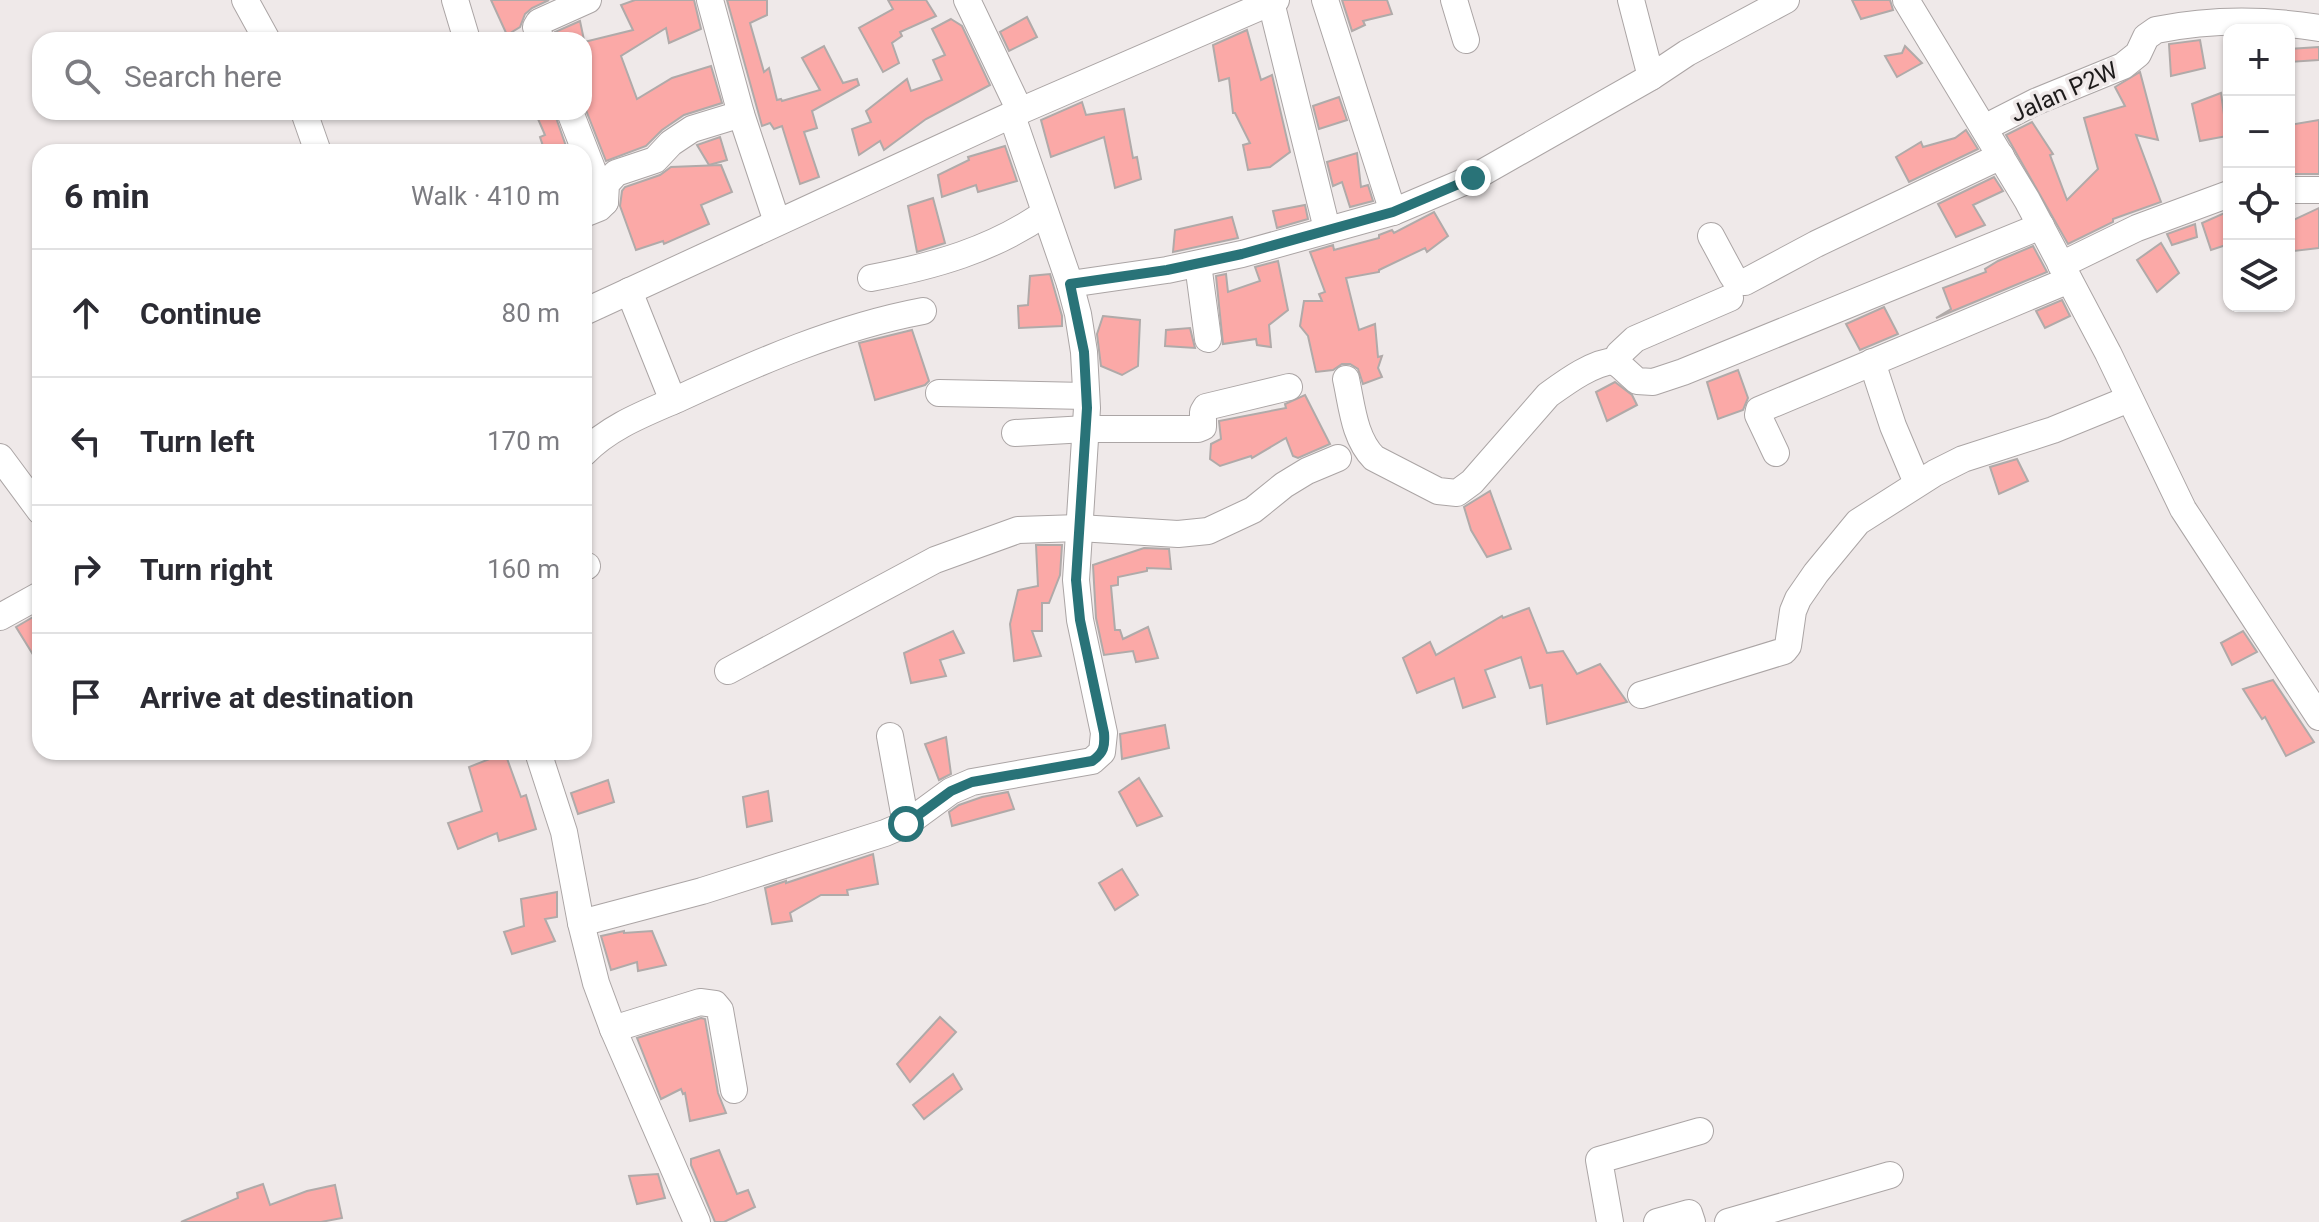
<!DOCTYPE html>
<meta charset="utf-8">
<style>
:root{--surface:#fff;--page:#f2f2f3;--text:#2b2b33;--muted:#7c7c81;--line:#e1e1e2}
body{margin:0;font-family:Roboto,sans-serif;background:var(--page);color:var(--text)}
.controls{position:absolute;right:24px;top:24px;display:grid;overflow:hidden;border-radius:16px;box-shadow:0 2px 6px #0004}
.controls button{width:72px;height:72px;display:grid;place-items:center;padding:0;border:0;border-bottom:2px solid var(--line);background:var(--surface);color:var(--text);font:40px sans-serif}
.stop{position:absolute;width:24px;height:24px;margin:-18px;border:6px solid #297378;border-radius:50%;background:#fff}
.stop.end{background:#297378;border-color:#fff;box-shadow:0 2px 8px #0008}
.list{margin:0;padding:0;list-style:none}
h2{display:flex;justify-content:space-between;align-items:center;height:104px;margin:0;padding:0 32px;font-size:34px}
h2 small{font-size:26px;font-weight:400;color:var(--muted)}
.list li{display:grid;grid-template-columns:52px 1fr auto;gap:24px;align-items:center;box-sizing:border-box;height:128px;padding:0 32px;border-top:2px solid var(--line)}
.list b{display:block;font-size:30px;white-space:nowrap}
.list em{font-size:26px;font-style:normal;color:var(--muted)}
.icon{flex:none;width:44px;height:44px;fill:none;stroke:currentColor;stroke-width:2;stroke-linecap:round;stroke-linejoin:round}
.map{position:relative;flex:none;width:2319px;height:1222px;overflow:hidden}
.search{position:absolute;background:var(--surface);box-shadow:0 2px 6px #0004;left:32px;top:32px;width:560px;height:88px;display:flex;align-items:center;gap:20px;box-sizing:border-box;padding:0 28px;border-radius:24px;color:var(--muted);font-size:30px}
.panel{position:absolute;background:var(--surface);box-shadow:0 2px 6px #0004;left:32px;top:144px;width:560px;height:616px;border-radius:24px}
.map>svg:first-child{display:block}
.building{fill:#fba9a7;stroke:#b0aaa9;stroke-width:2}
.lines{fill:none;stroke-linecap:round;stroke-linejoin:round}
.minor-casing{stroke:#aba5a5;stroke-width:28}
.minor{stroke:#fff;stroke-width:26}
.route{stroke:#297378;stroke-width:10}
.labels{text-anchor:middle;stroke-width:7;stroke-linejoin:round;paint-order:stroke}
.street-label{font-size:24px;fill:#1d1b1b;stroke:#efe9e9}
</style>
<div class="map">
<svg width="2319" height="1222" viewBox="0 0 2319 1222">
<rect width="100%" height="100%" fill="#efe9e9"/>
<g class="building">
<polygon points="491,0 549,0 532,8 525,14 520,27 507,35"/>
<polygon points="635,0 694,0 701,29 669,43 666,28 621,56 637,99 672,78 711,66 722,103 684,115 662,130 646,146 606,161 584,105 584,42 633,30 621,5"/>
<polygon points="727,0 767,0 767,15 750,23 764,72 769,68 777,100 781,99 782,101 820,90 802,58 824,46 843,83 857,79 859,85 812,111 817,128 804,132 819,177 800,184 782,126 774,129 770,123 762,126"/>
<polygon points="888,0 926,0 936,16 900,32 902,36 892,43 899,63 883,72 859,28 893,9"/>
<polygon points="1342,0 1387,0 1392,14 1363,21 1365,25 1352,31"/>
<polygon points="1852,0 1890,0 1893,10 1861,19"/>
<polygon points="1027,17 1037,37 1009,51 1000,32"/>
<polygon points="951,19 962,26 990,85 926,119 884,150 880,141 859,155 852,129 871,122 866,111 907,79 911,91 942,80 933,60 945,55 932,29"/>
<polygon points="580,21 584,40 557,40 555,32"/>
<polygon points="1247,30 1261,80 1272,75 1290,152 1270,167 1248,170 1243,145 1250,143 1235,113 1233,113 1229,78 1219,81 1213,45"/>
<polygon points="2200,40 2205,68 2171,76 2169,44"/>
<polygon points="1905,46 1922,63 1897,77 1885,56 1902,53"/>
<polygon points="2319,47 2319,60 2289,62 2289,49"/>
<polygon points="2140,72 2158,140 2136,135 2161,202 2113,219 2113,222 2068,244 2006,135 2032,122 2053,154 2050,155 2067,200 2098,169 2084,118 2125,106 2115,87"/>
<polygon points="2221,93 2227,136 2200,141 2192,104"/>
<polygon points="1339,97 1347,120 1319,129 1313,106"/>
<polygon points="1082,102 1086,115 1124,109 1133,158 1137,157 1141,179 1115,188 1104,137 1051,157 1041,120"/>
<polygon points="535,112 554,112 568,152 545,152 540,137 545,135"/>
<polygon points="2319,120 2319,174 2289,174 2289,125"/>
<polygon points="1966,130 1978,149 1909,182 1896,157 1921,142 1923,147 1955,138"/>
<polygon points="720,137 727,160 709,165 697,145"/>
<polygon points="1005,146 1017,181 978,192 976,185 942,197 938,175 969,160 968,157"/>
<polygon points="1357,153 1361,187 1368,185 1373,201 1350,207 1342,182 1333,186 1327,162"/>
<polygon points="721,165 732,192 701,205 709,224 664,244 663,241 636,250 620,206 622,191 625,187 660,175 671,167"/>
<polygon points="1994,177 2003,191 1973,205 1985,225 1956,237 1938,204"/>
<polygon points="933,198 945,243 917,252 908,206"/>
<polygon points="1305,205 1308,219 1277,228 1273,211"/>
<polygon points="2319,208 2319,248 2294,251 2289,222"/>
<polygon points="2229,211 2229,244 2211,250 2202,223"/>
<polygon points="1434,212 1448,236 1427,252 1425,248 1379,270 1379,272 1346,278 1359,330 1375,324 1378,357 1382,356 1378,368 1382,377 1363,384 1358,369 1350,364 1342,364 1333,370 1316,372 1308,336 1300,326 1304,301 1322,301 1319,294 1325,292 1310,252 1333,245 1334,250 1379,238 1379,235 1392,230 1394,233"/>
<polygon points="1232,217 1238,238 1173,252 1175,230"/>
<polygon points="2195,224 2197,237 2172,245 2167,234"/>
<polygon points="2161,243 2179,273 2157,292 2137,260"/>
<polygon points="2033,246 2047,272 1936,318 1951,309 1943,288 1986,272 1985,269 1998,261"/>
<polygon points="1278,261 1288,310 1269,325 1271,347 1257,345 1256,339 1223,344 1216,276 1226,274 1228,292 1260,281 1255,267"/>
<polygon points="1050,274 1062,316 1062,326 1019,328 1018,306 1028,305 1030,276"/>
<polygon points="2062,300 2070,316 2045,328 2036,311"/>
<polygon points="1884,307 1898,334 1860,350 1846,324"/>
<polygon points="1103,316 1140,320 1138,366 1122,375 1101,366 1097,334"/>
<polygon points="1190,328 1195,348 1165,346 1166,330"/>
<polygon points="912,330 929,381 925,385 875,400 859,343"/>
<polygon points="1738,370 1748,398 1743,410 1718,419 1707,382"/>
<polygon points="1615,382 1632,395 1637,405 1607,421 1596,392"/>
<polygon points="1305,395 1330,444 1298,458 1293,456 1286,438 1252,458 1251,456 1220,466 1210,459 1211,444 1221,439 1219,421 1286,408 1285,404"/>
<polygon points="2017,459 2028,481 1999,494 1990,467"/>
<polygon points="1490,491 1511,549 1487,557 1471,530 1464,507"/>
<polygon points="1036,545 1062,545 1060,575 1049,603 1042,603 1042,631 1032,631 1041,656 1014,661 1010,624 1018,590 1038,586"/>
<polygon points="1144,548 1169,549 1171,569 1147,568 1147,571 1118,577 1118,585 1111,586 1115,630 1120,630 1123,639 1148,627 1158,658 1136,662 1133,651 1104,655 1096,618 1093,565"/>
<polygon points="1529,608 1547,653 1563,651 1577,674 1600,664 1627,702 1547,724 1542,685 1530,688 1521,657 1485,670 1495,697 1463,708 1454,678 1417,693 1403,658 1430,642 1436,655 1502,616 1503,618"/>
<polygon points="40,613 40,666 16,627"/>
<polygon points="953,631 964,653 940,660 946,676 911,683 904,653"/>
<polygon points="2243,631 2257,652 2232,665 2221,643"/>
<polygon points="2273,680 2314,742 2286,756 2265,717 2262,719 2243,689"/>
<polygon points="1165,725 1169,748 1122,759 1120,734"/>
<polygon points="946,737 951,774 939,780 925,744"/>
<polygon points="505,753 521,797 526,795 536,829 499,841 497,833 458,849 448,823 482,811 469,767"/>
<polygon points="1139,778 1162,816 1137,826 1119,792"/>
<polygon points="608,780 614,802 578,814 571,793"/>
<polygon points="768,791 772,821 747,827 743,797"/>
<polygon points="1008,792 1014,809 952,826 949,812 959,805 982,797"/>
<polygon points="873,854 878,884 847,890 848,895 821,895 790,913 792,921 772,924 765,888 786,881 786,883"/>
<polygon points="1122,869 1138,895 1115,910 1099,883"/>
<polygon points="557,892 557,917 545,919 555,941 512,954 504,932 524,926 521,899"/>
<polygon points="624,931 624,933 652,931 666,965 638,971 637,962 611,970 601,936"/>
<polygon points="940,1017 956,1032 910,1082 897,1064"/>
<polygon points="701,1018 705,1019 718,1093 726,1113 690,1121 685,1093 683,1094 681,1089 661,1099 637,1038"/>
<polygon points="953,1074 962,1089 924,1119 913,1105"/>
<polygon points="719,1150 737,1194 748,1190 755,1207 724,1222 715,1222 691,1165 691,1159"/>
<polygon points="658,1174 665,1198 637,1204 629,1176"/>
<polygon points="263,1184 270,1205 307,1191 335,1185 342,1218 321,1222 181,1222 238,1198 237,1193"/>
</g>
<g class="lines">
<defs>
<g id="minor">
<polyline points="245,0 267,40"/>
<polyline points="455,0 467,40"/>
<polyline points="710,0 741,114 777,222"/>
<polyline points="967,0 1020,111"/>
<polyline points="1325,0 1393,212"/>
<polyline points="1454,0 1466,40"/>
<polyline points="1631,0 1651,77"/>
<polyline points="1906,0 2027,200 2108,353 2183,509 2319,717"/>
<polyline points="1271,2 1327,229"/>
<polyline points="541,40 536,27 539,22 588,0"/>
<polyline points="304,112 318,152"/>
<polyline points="570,112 605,202"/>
<path d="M1984,128L2035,102L2123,66L2138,54L2146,37L2156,30C2211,19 2264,19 2319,28"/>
<polyline points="2289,190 2319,190"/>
<polyline points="584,214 599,208 605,202 606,184 616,173 655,160 671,143 692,129 741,114"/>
<polyline points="1711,236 1732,275 1736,281 1745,282 1816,244 2001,156"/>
<polyline points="1198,264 1208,339"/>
<polyline points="2061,265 2137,228 2229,194"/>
<path d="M871,278C934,266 992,250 1045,213"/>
<polyline points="1070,284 1167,270 1242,254 1393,212 1473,178 1651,77 1687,53 1786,0"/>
<polyline points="629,291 673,401"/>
<polyline points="584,312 1020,111 1276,0"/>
<polyline points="1872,362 1893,426 1917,483"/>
<polyline points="1618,364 1619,354 1635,339 1730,298"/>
<path d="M1346,379C1352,406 1354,438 1374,458L1438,491L1457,493L1472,482L1548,395C1566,382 1593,362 1615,361L1637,381L1653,382L1683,372L2041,226"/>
<polyline points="939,393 1086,396"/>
<polyline points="1015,433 1086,429 1198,429 1203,427 1203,412 1206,407 1289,387"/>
<path d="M584,453C610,426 646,413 680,398C758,362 838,327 923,311"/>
<polyline points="1776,453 1758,415 1759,410 2069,280"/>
<polyline points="0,457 40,511"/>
<polyline points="584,567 587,566"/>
<polyline points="0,617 40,595"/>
<polyline points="728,671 935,560 1018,530 1079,528 1178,534 1208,531 1253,510 1284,485 1307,471 1338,458"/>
<polyline points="1641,695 1784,651 1788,646 1793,611 1798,599 1816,573 1858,522 1935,473 1963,459 2053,430 2129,399"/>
<polyline points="890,736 906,824"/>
<polyline points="538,752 564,832 581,923 596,983 613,1029 697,1222"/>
<polyline points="581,923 702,891 885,833 906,824 951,791 972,782 1092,761 1102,752 1104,733 1080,620 1076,580 1087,408 1084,352 1078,314 1070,284 1012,116"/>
<polyline points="613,1029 700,1002 715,1004 720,1010 734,1090"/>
<polyline points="1610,1222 1599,1160 1700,1131"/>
<polyline points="1657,1222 1689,1213 1692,1222"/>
<polyline points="1728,1222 1890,1175"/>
</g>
</defs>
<use href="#minor" class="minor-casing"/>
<use href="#minor" class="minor"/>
</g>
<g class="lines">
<path class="route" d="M906,824L951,791L972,782L1092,761C1104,753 1105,746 1104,733L1080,620L1076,580L1087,408L1084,352L1070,284L1167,270L1242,254L1393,212L1473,178"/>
</g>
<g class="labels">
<g class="street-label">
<text transform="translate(2064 92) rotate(-24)" y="8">Jalan P2W</text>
</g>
</g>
</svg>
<div class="controls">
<button>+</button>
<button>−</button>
<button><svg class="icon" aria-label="locate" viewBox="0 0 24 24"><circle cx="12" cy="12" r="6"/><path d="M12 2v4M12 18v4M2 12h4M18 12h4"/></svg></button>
<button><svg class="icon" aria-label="layers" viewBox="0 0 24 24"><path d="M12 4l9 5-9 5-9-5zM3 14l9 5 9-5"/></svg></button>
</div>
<div class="stop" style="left:906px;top:824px"></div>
<div class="stop end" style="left:1473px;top:178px"></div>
<div class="search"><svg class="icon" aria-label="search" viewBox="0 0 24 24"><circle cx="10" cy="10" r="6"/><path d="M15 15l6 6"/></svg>Search here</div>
<section class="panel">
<h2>6 min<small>Walk · 410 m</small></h2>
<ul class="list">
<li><svg class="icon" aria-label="ahead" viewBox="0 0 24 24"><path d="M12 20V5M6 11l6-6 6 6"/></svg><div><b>Continue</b></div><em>80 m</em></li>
<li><svg class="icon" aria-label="left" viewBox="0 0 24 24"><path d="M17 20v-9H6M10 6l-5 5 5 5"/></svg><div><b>Turn left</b></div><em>170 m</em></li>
<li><svg class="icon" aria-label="right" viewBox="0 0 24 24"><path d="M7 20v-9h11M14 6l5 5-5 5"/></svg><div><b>Turn right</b></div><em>160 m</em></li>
<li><svg class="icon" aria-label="arrive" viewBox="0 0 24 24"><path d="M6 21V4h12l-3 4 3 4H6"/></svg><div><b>Arrive at destination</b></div></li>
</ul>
</section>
</div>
